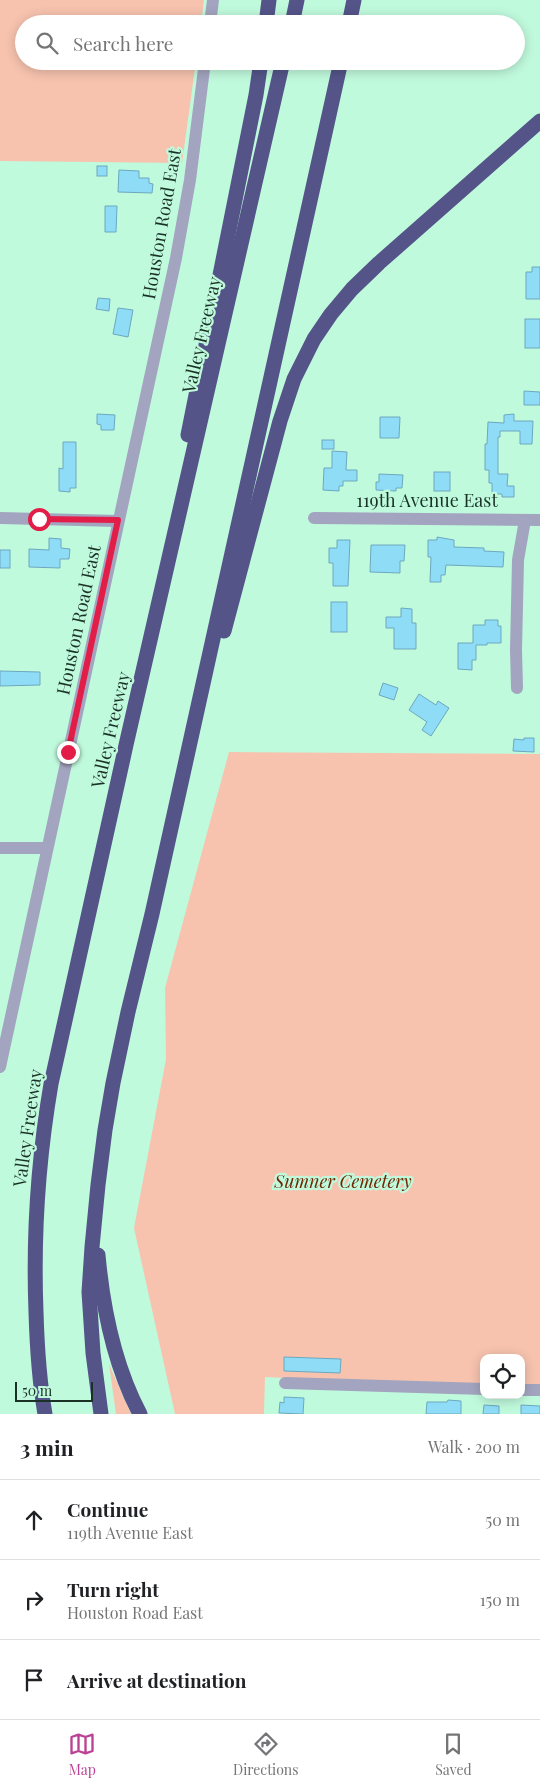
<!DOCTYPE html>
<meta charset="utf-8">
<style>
:root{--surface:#fff;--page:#f2f2f2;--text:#202124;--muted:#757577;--line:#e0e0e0;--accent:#bb4194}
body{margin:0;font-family:"Playfair Display",serif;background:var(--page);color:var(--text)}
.controls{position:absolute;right:15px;bottom:15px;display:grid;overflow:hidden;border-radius:10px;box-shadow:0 2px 12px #0003}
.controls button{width:45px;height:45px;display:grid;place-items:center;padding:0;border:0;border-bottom:1px solid var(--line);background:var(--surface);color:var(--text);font:25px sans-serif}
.scale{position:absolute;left:15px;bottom:12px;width:78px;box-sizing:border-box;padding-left:5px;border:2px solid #1a3126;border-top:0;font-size:14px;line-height:18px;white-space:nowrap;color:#1a3126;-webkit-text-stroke:4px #c0fadd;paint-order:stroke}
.stop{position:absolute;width:15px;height:15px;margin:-11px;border:4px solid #e11d48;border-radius:50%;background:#fff}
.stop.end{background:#e11d48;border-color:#fff;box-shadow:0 1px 5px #0008}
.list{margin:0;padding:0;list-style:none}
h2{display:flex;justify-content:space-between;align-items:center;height:65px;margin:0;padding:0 20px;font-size:21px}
h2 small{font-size:16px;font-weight:400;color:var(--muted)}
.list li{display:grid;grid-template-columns:32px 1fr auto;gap:15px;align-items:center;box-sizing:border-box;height:80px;padding:0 20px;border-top:1px solid var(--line)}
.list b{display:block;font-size:19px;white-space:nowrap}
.list p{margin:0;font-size:16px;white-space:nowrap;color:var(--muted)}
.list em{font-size:16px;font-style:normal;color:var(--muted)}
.icon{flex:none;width:28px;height:28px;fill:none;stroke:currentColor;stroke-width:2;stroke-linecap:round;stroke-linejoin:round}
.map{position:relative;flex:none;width:540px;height:1414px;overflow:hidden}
.search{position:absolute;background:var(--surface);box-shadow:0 2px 12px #0003;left:15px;right:15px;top:15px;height:55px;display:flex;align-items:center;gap:12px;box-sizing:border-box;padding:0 18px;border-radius:28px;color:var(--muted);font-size:19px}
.sheet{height:305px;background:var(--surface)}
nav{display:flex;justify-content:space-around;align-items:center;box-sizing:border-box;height:70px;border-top:1px solid var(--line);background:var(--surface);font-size:14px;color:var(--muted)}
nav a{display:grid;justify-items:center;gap:2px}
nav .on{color:var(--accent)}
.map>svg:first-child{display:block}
.green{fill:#f7c3af}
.building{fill:#8fdcf7;stroke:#6ca8be}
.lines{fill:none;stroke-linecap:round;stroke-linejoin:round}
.minor{stroke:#a3a4bf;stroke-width:12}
.highway{stroke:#545489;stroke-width:15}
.route{stroke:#e11d48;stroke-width:6}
.labels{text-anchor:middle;stroke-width:4.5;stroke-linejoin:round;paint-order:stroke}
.street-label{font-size:18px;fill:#1a3126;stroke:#c0fadd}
.park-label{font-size:18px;font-style:italic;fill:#702600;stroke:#c0fadd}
</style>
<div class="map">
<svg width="540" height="1414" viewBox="0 0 540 1414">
<rect width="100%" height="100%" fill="#c0fadd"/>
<g class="green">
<polygon points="0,0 204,0 201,24 24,24 24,61 196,61 182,163 0,161"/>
<polygon points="229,752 540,754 540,1389 521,1389 521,1358 484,1358 484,1388 265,1377 264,1414 175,1414 134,1228 166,1059 165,988"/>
<polygon points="109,1364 131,1414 116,1414"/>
</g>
<g class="building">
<rect x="97" y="166" width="10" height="10"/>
<polygon points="119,170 139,171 139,178 149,178 149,183 153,184 152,193 118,192"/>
<polygon points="105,206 117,206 116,232 105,232"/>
<polygon points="532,267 540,267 540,299 526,299 526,272 532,272"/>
<polygon points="98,298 110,299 109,311 96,309"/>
<polygon points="118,308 133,310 128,337 113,334"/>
<rect x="525" y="319" width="15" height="29"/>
<polygon points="524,391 540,392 540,405 524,405"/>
<polygon points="97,414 115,415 114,430 101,430 101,425 97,424"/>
<polygon points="514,414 514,421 533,421 532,444 520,444 520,431 500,431 500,437 498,437 498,474 508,474 507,486 514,486 514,497 502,497 502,494 492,494 492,483 489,483 489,470 485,470 485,444 487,444 488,422 504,423 504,415"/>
<polygon points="380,417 400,417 399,438 380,438"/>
<rect x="322" y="440" width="12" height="9"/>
<polygon points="63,442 76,442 76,488 70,488 70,492 59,491 59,468 63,469"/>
<polygon points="332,451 347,452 346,470 357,470 357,481 343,481 343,486 339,486 339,491 323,490 324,468 332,468"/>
<rect x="434" y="472" width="16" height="19"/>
<polygon points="379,474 403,475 402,488 396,488 396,491 376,490 376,482 379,482"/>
<polygon points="437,537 454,540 454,547 484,548 484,551 504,552 503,567 446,565 445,575 441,575 441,582 430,582 431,557 428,557 428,540 437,540"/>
<polygon points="49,538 61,539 61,548 70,549 69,559 60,559 60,568 29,567 29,549 49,550"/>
<polygon points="337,540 350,540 348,586 333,586 333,563 329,563 329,548 337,548"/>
<polygon points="371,545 405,545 404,561 400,561 400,573 370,572"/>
<rect x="0" y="550" width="10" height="18"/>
<rect x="331" y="602" width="16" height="30"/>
<polygon points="401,608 412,609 412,623 416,623 416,649 394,649 394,628 386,628 386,617 401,617"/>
<polygon points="485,620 498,620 498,626 501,626 501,643 487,643 487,645 476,645 476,660 472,660 472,670 458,669 458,643 473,643 473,625 485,625"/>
<polygon points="0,671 40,672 40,685 0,686"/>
<polygon points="383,683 398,688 394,700 379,695"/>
<polygon points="419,694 436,705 438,701 449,708 431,736 422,730 427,722 409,710"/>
<polygon points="524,738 534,738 534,752 513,751 514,739 524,740"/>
<polygon points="284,1357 341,1359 340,1373 284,1371"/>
<polygon points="284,1397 304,1398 303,1414 279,1413 280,1402 284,1403"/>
<polygon points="448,1400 461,1401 461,1414 426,1414 427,1402 447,1402"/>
<polygon points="484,1405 499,1406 499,1414 483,1414"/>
<polygon points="521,1405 540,1406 540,1414 521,1414"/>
</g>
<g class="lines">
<g class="minor">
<polyline points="210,24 213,0"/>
<polyline points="0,518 118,521"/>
<polyline points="314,518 540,520"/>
<polyline points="517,688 516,650 518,560 525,520"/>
<polyline points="0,848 47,848"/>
<polyline points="0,1067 176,258 190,180 205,61"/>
<polyline points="285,1383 484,1389"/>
<polyline points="521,1390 540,1390"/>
</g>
<g class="highway">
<polyline points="266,24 269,0"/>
<polyline points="292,24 297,0"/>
<polyline points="349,24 354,0"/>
<polyline points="188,435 256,95 261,61"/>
<polyline points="224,631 280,421 294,379 314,339 331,314 352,289 379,263 540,121"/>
<path d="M98,1255C103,1310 114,1365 140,1414"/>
<path d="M45,1414C39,1380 37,1346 36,1312C33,1235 38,1160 51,1084L126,745L283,61"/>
<polyline points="101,1414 93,1353 89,1292 92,1247 98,1185 105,1130 113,1083 128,1012 152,914 341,61"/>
</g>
</g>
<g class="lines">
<polyline class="route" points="39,519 118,520 68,752"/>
</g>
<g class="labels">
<g class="street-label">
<text transform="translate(162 224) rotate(-80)" y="6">Houston Road East</text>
<text transform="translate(202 335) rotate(-77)" y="6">Valley Freeway</text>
<text x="427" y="507">119th Avenue East</text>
<text transform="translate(79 620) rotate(-78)" y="6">Houston Road East</text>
<text transform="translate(111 730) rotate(-77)" y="6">Valley Freeway</text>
<text transform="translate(28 1128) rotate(-82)" y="6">Valley Freeway</text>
</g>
<g class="park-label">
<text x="343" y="1188">Sumner Cemetery</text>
</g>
</g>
</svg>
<div class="controls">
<button><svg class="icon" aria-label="locate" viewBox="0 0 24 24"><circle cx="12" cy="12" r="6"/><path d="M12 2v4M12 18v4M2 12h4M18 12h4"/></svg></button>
</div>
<div class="scale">50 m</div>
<div class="stop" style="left:39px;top:519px"></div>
<div class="stop end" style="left:68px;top:752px"></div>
<div class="search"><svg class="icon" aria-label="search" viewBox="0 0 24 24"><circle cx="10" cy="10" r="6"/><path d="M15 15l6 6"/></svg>Search here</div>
</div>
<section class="sheet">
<h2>3 min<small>Walk · 200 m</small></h2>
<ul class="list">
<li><svg class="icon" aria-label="ahead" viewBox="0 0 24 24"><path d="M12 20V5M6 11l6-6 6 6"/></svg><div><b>Continue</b><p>119th Avenue East</p></div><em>50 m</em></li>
<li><svg class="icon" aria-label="right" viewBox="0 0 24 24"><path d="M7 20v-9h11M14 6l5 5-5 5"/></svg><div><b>Turn right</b><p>Houston Road East</p></div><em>150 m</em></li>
<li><svg class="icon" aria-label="arrive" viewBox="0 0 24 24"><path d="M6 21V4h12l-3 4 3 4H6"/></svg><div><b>Arrive at destination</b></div></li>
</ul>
</section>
<nav>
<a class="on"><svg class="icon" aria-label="map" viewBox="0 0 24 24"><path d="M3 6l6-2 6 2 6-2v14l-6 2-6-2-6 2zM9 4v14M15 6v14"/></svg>Map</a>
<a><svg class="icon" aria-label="directions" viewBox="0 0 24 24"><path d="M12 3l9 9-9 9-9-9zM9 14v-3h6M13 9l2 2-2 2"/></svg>Directions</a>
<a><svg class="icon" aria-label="saved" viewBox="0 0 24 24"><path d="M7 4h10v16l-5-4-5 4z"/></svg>Saved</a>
</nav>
